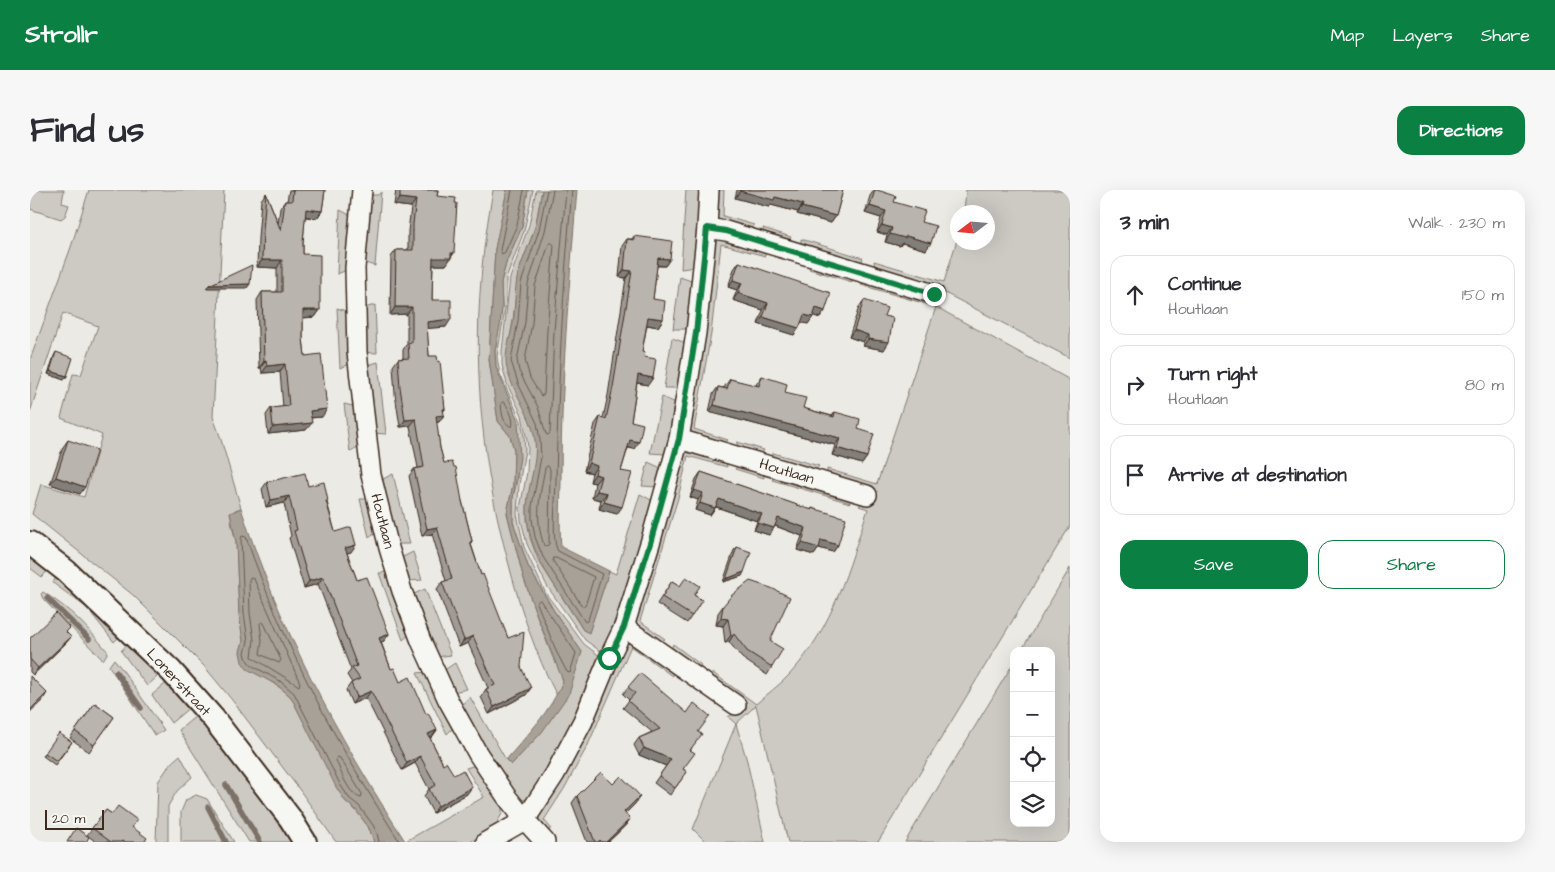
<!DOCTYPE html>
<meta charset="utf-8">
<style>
:root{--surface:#fff;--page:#f7f7f7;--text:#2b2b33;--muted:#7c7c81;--line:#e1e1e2;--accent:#0b8043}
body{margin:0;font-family:"Architects Daughter",sans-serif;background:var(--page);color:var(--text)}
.controls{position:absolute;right:15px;bottom:15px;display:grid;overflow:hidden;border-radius:10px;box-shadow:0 5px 20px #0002}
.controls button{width:45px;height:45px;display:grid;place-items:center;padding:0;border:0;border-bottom:1px solid var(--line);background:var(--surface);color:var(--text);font:25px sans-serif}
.compass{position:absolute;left:920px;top:15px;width:45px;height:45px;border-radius:50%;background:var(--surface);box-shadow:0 5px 20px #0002;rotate:254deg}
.scale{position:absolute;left:15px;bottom:12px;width:59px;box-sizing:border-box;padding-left:5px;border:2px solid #3b2a1e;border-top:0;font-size:14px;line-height:18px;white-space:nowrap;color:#3b2a1e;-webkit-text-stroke:4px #f6f6f2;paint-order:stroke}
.stop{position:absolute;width:15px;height:15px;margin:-11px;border:4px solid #0b8043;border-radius:50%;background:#fff}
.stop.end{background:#0b8043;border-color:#fff;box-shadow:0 1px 5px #0008}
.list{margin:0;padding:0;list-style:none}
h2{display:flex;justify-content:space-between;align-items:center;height:65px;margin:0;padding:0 20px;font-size:21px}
h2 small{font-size:16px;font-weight:400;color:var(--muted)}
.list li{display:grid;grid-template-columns:32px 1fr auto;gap:15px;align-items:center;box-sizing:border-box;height:80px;margin:0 10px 10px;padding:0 10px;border:1px solid var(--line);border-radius:15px}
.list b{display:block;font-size:19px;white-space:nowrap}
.list p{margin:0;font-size:16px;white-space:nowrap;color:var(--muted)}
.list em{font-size:16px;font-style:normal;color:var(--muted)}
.actions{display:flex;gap:10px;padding:15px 20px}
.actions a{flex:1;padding:11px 0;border:1px solid var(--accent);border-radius:15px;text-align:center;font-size:18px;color:var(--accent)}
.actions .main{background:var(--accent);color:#fff}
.icon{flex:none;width:28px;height:28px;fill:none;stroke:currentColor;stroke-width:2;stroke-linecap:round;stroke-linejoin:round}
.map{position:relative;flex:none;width:1040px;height:652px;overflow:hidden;border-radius:15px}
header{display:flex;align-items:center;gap:30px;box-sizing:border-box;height:70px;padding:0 25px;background:var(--accent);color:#fff}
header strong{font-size:24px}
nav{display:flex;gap:28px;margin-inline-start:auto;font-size:18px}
.intro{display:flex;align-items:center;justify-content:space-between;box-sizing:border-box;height:120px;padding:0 30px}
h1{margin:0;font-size:35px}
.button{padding:12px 22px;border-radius:15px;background:var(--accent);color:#fff;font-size:18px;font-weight:700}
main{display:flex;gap:30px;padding:0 30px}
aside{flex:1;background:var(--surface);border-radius:15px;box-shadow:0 5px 20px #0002}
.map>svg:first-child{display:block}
.green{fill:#cdcac4;stroke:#847a71}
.water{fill:#a8a198;stroke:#7c7167}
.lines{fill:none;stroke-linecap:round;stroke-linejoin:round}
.shore{stroke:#675a4f;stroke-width:1}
.stream{stroke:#7c7167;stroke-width:5.5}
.minor-casing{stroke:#3b2a1e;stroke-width:22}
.tertiary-casing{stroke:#3b2a1e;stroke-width:26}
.minor{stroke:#f6f6f2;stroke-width:19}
.tertiary{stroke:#f6f6f2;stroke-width:22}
.wall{fill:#a09b96;stroke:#3b2a1e}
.shaded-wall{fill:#827e7a;stroke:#3b2a1e}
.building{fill:#bab4ae;stroke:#3b2a1e}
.route{stroke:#0b8043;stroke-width:6}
.labels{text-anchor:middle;stroke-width:4;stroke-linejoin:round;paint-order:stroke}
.street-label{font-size:15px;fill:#3b2a1e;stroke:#f6f6f2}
</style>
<header>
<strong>Strollr</strong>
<nav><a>Map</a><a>Layers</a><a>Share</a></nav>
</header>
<div class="intro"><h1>Find us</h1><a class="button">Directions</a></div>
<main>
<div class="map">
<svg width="1040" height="652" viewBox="0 0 1040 652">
<rect width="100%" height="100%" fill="#ebeae5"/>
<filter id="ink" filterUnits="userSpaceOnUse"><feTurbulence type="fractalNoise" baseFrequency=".02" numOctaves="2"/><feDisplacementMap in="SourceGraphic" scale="10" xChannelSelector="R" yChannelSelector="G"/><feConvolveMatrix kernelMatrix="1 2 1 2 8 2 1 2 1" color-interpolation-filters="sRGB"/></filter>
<g filter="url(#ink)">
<g class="green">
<polygon points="0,0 34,0 32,13 39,15 35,26 31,29 0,19"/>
<path d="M59,0H194L183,227L190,246L211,318L205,320L201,332L206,352L209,424L213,451L210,462L235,488L255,501L261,507L315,611C328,621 340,636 344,652H306L269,599L202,510L174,476L103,405L2,324L11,294L54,307L72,245L31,228L43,184L51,185L68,136L33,123L0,222V170L41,57Z"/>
<path d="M463,0H477L465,59L459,169L468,231L480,246L484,260L483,294L477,323L493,386L504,418L522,466L531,483L533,491L527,506C505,463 490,418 478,371C453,279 443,184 451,90C453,60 458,30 463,0Z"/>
<path d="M498,0H503L494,41L476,89V113L467,167L470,184L491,231L494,246L495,260L489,295L487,324L494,357L516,404L554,454L571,467C561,492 516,599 497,609C493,611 489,609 486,608L430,516L440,507L476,570L481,575L512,542L552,462L524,421L498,376L483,332V308L488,286L483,217L472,196L466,177L465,161L472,118L471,92L477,70L492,37Z"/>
<polygon points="506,0 512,0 505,38 488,83 483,130 478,159 502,235 506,251 506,266 497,315 497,330 500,348 508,370 553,440 559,442 579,381 586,384 610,304 623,311 598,394 573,463 555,450 517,396 497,354 491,330 490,318 497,282 498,256 492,225 477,194 472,175 472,161 480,88 499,35"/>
<polygon points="656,0 671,0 665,77 651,79"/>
<polygon points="685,0 694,0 693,26 724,35 720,43 689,32 687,29"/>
<polygon points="936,0 1040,0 1040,168 911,101 845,80 844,71 914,92 927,50 928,52 958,52 958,22 934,22"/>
<polygon points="351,2 345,76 332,72 336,5 348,5"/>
<polygon points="310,20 320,25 317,80 307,84"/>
<polygon points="733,38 761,47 757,54 734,47"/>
<polygon points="690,48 735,59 735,66 691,54 681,144 664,239 698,250 693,257 660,245 657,231 685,52"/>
<polygon points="771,49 833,68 830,76 771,58"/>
<polygon points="785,73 822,84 822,92 779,79"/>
<polygon points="650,87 664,92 658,139 643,139"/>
<path d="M835,88L908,110L906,117L1040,190V336L848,652H758L726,515L706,534L717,571L735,652H676L663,639L706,534L698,527L705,523L681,492L683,483L726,514C737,504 750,495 760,484C804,436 818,379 838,319L829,316L834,310L798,289L797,279L847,294L906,117L831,95Z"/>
<polygon points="345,115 347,163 333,162 331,119"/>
<polygon points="307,118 316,121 320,174 310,178"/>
<polygon points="642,148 656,153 648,198 634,198"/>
<polygon points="348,172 356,244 342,243 334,176"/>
<polygon points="632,207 646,213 635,264 620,263"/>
<polygon points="314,214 323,216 330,257 320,262"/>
<polygon points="707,252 734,260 729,268 708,262"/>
<polygon points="657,261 696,269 697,277 658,266 648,308 610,431 635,449 628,454 603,434 655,262"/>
<polygon points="743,263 789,276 783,284 743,272"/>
<polygon points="618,272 631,278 627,297 612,296"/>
<polygon points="710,273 733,280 734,288 705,279"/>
<polygon points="363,284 380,354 366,354 351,290"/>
<polygon points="747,284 819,306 820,313 742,290"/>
<polygon points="330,309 340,309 348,340 339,347"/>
<polygon points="383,362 392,390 378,391 371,368"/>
<polygon points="0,365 19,379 12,387 0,378"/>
<polygon points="1040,378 1040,652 875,652 984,472 984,633 1021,633 1021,461 991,461"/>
<polygon points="359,382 381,443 373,450 349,383"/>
<polygon points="26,387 91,445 84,452 57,418 23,393"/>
<polygon points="395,399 421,465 407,467 382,405"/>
<path d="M13,402C42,420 56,436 78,462L73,470L13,409L11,404Z"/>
<polygon points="99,452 128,482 127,487 117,496 91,461"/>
<polygon points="601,452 643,476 642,486 601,456 558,555 534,599 514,630 521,638 518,642 509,635 509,626 592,460 597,454"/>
<polygon points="643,454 671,475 664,480 640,463"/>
<polygon points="84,469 94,482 134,540 125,546 79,476"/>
<polygon points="425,473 437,499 423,502 413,481"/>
<polygon points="397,482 424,537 417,544 387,483"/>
<polygon points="139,493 160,517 141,533 122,505 135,494"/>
<polygon points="167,525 255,642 261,652 219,652 149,540"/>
<polygon points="150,565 162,587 147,601 138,616 138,652 126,652 128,592 141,573"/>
<polygon points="446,575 472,616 472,624 463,639 440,652 374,652 454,607 436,578"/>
<polygon points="166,605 177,609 204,652 151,652 151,622 156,610"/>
</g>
<g class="water">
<path d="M477,0H498L492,37L477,70L471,92L472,118L470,136L465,161L466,177L488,231L490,268L483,308V332L498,376L524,421L552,462L539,504L512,542L481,575L476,570C497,545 521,521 533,491L504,418L493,386L477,323L483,294L484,260L480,246L468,231L459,169L465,59Z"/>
<path d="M512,0H547C539,95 531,190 531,285C531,309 529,333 531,357L579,381L559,443L553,440C531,401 496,366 497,318C497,296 508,274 505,251C502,222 476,195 476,170C476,157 481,145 483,133C486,116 484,100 488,84C493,68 500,53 505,37C508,25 510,12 512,0Z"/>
<path d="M211,318C249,438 307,545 375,651L374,652H344L339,638L325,619L315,611L306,597L261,507L247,495L217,479L212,472L210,462L213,451L209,424L206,352L200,323Z"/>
</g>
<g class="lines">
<g class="shore">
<polyline points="482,0 470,60 472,64 475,62 487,35 494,0"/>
<path d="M517,0L509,40L491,93L488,131L481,171L488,193L507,233L510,250L511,267L502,316V329L505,347L513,367L555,432L558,430L572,384L528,361C521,351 526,304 526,290C528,193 533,96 542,0"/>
<polyline points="523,0 515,41 498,94 495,132 487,170 489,181 508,217 516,244 518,245 520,243 524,141 536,0"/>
<polygon points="522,53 524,55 517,140 514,204 511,206 500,188 495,170 502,133 505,96 519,54"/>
<path d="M473,212L475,213C479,219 485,230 482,237C472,233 472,223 471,214Z"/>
<path d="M518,276L520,279L519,354L517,356L514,355C504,328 510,305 515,278Z"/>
<polygon points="523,368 526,368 564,387 555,416 552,416 523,371"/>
<polygon points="221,387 224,389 270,493 269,496 222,467 224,450 220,423 219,390"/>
<polygon points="510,410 546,463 540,483 537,482 527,463 507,413"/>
<polygon points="232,432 234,433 251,470 249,473 230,464 232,451 230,434"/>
<path d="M307,567L310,568L332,604L331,608C318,604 311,582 306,570Z"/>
<path d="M349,652L347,643L343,635L329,616L319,608L310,594L264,503L250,491L221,475L217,470L215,463L218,451L214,423L211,349L212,346L216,347C254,457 307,555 370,652"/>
</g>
<g class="stream">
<polyline points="17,408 59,449"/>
<polyline points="86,482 111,518"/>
<polyline points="196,595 230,652"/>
<polyline points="178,617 196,652"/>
</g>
<defs>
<g id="minor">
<polyline points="332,0 325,78 327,162 341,285 359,358 372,401 391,451 418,510 448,564 476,606 495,630 515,652"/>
<polyline points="677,38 696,41 904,104"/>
<polyline points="649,249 837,305"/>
<polyline points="594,437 706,515"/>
<polyline points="456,652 495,630 525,584 553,531 579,468 594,437 621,350 649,249 666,143 677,38 679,0"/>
</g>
<polyline id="tertiary" points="0,353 36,381 141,481 183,528 260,628 275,652"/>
</defs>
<use href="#minor" class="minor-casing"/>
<use href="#tertiary" class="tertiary-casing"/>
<use href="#minor" class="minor"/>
<use href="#tertiary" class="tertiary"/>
</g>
<g class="wall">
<polygon points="259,0 295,0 292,21 287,28 275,27 273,52 273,64 290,120 285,127 273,128 273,148 275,166 292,227 281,228 276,240 238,244 236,225 241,218 253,217 250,182 232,183 231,178 229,178 227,110 232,102 247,102 247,78 227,77 228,48 231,10 236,3 248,33 250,18 255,11 257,11"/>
<polygon points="366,0 408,0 407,6 424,63 416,75 403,75 402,110 416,137 397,138 399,166 408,172 415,219 413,222 414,225 409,232 406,232 410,258 414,273 432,311 442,351 441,354 451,385 478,448 491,477 496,505 459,524 451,507 456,499 458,498 438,453 429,457 407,399 412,392 416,391 402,344 392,346 379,286 384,279 388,278 380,236 370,237 365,204 363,176 368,169 373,168 373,160 377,153 377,124 360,125 361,67 366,60 378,60 378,41 381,17 364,15"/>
<polygon points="707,0 813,0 806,26 801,33 767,24 768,22 741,15 739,17 705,8"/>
<polygon points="844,0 864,12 891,32 896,60 872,53 870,56 855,52 857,45 847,42 851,28 835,23 840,6"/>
<polygon points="604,46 640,69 635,76 627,76 623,109 633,129 628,137 617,135 612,162 614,167 618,195 607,193 601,231 604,259 598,258 591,281 587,324 569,319 571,310 562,308 565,293 560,292 562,283 554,281 565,234 570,227 573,228 578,205 596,88 589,87 592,56 597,49 602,49"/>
<polygon points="709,72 795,121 790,128 783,125 778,134 771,132 764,145 728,134 733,120 703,110 707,100 698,97 704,79"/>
<polygon points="834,110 854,126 854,160 833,156 833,152 819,147 829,117"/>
<polygon points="26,162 37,186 34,190 18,184 24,166"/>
<polygon points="732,186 755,203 773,218 802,226 805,222 828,239 837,267 832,274 802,265 805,255 679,222 683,204 688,197 694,198 695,196 700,189 726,196 727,193"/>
<polygon points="38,250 50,304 20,294 33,257"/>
<polygon points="671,282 781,320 782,318 808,355 803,362 789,358 784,365 767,360 772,346 745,336 739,345 724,340 727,331 686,317 680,325 665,320 668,310 660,307 666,289"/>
<polygon points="237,292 278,296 297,312 305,342 321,362 317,363 327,390 359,444 354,451 351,452 361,479 370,492 396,524 407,540 402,547 400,548 413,574 424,585 437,604 403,623 394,606 399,599 385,573 372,580 336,508 322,514 316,500 321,493 322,493 317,485 321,480 288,394 274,398 259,348 261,346 254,313 236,317 232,299"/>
<polygon points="707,357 712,386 693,392 704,360"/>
<polygon points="642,391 672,410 657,433 627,414"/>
<polygon points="693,416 740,451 742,477 737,485 712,468 699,452 695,453 693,436 686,435 688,423"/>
<polygon points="37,443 41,447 35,454 3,485 0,482 0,448"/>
<polygon points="598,497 668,542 653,579 657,582 640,605 624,593 636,576 609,565 604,555 609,548 622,542 593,518 599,510 593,504"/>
<polygon points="65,513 84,527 59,562 40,548"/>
<polygon points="42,552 25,575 13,566 15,563"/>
<polygon points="583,594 605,614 595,624 600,629 595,636 578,652 557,652 542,613 547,606"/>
<polygon points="76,620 82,624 102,637 114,652 66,652 57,645"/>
</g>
<g class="shaded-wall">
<polygon points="710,1 745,7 773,14 768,22 741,15 739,17 705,8"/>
<polygon points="370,8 386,10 381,17 364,15"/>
<polygon points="840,16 856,21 851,28 835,23"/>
<polygon points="772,17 806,26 801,33 767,24"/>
<polygon points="276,19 292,21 287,28 271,26"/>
<polygon points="852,35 862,38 857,45 847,42"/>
<polygon points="860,44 876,46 901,53 896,60 872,53 870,56 855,52"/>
<polygon points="421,63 424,63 420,68 421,68 416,75 398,75 403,68"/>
<polygon points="628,68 640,69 635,76 623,75"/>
<polygon points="232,70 252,70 247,78 227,77"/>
<polygon points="594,80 602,81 596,88 589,87"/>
<polygon points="703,90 712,93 707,100 698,97"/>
<polygon points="220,94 217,98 176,98 179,95"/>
<polygon points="708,103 738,113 733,120 703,110"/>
<polygon points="365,117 382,117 377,124 360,125"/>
<polygon points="786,118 795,121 790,128 781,125"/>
<polygon points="273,120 290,120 285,127 268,128"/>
<polygon points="774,125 783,127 778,134 769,132"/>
<polygon points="618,127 633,129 628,137 613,134"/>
<polygon points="733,127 769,138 764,145 728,134"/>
<polygon points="421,129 416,137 392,139 397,132"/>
<polygon points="824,140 838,145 833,152 819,147"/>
<polygon points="838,149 859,152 854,160 833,156"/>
<polygon points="236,170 231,178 229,178 234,171"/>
<polygon points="255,174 250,182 232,183 237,176"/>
<polygon points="20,181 37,186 34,190 18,184"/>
<polygon points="608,185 623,188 618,195 603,192"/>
<polygon points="684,215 810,248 805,255 679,222"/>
<polygon points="297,219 292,227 275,228 280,221"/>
<polygon points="413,219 415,219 411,225 414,225 409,232 401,233 406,226"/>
<polygon points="386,229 380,236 370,237 375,230"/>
<polygon points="282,233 276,240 238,244 243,237"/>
<polygon points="600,250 609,252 604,259 595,257"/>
<polygon points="807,258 837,267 832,274 802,265"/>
<polygon points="559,273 567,276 562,283 554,281"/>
<polygon points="565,284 571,286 565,293 560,292"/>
<polygon points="26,287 55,297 50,304 20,294"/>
<polygon points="664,300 673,303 668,310 660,307"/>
<polygon points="567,301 577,303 571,310 562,308"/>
<polygon points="259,306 254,313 236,317 241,310"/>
<polygon points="689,309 732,324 727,331 684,316"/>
<polygon points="574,312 592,317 587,324 569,319"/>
<polygon points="670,313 685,318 680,325 665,320"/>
<polygon points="748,328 776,338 772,346 743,335"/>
<polygon points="728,333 744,338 739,345 724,340"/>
<polygon points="407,337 402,344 392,346 397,339"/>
<polygon points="791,350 808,355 803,362 789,358 784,365 767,360 772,353"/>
<polygon points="326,355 321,362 310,365 315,358"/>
<polygon points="714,382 712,386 693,392 696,389"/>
<polygon points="293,387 288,394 274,398 279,391"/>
<polygon points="691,428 698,429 693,436 686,435"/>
<polygon points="359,444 354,451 344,455 349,448"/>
<polygon points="704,444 699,452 695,453 701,445"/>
<polygon points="443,446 438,453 429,457 434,450"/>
<polygon points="41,447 35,454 3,485 8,478"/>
<polygon points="501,498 496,505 459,524 464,517"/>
<polygon points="341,501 336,508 322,514 327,507"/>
<polygon points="17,503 12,511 0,522 0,520"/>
<polygon points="407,540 402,547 393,552 398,544"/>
<polygon points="614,558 641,569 636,576 609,565"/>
<polygon points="390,566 385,573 372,580 377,573"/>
<polygon points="442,597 437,604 403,623 408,616"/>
<polygon points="610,606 605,614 589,630 594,622"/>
<polygon points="600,629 595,636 578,652 576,652"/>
</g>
<g class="building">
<polygon points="263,0 295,0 292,21 276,19 273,52 273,64 290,65 290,120 273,120 273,148 275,166 291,164 297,219 280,221 282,233 243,237 241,218 259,216 255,174 237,176 236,170 234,171 232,102 252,102 252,70 232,70 233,41 236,3 251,41 255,11 262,11"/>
<polygon points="370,0 408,0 407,6 426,8 425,13 427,13 424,63 421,63 421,68 403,68 402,110 421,110 421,129 397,132 399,166 407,166 408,172 410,171 415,219 413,219 414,225 406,226 410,258 414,273 422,272 424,277 426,277 432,311 442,351 440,352 451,385 453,384 478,448 494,442 491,477 501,498 464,517 456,499 465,495 443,446 434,450 412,392 422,389 407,337 397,339 384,279 394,277 386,229 375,230 370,197 368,169 379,168 378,153 382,152 382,117 365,117 366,60 383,60 383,34 386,10 370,8"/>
<polygon points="710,0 813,0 806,26 772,17 773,14 745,7 744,10 710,1"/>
<polygon points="845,0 847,0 866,6 864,12 895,21 891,32 906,36 901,53 876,46 875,48 860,44 862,38 852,35 856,21 840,16"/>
<polygon points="604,46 642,51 640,69 628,68 623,109 635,111 633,129 618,127 612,162 615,163 614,167 626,169 623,188 608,185 601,231 613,234 609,252 600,250 591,281 602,283 592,317 574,312 577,303 567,301 571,286 565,284 567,276 559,273 570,227 576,229 583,197 602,81 594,80 597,49 604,50"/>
<polygon points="709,72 801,103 795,121 786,118 783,127 774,125 769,138 733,127 738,113 708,103 712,93 703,90"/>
<polygon points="222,75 220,94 179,95"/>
<polygon points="834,110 857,118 854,126 863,128 859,152 838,149 838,145 824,140"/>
<polygon points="26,162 43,168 37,186 20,181"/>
<polygon points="732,186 757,194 755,203 776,208 773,218 804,227 805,222 830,229 828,239 844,244 837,267 807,258 810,248 684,215 688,197 697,199 700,189 729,196"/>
<polygon points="38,250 67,260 55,297 26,287"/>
<polygon points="671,282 782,320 782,318 816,328 808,355 791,350 789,358 772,353 776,338 748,328 744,338 728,333 732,324 689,309 685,318 670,313 673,303 664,300"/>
<polygon points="275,283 278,296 294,292 298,311 296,311 305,342 321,337 326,355 315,358 327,390 337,387 359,444 349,448 361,479 364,478 370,492 380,487 396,524 398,523 407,540 398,544 413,574 416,572 424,585 433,580 442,597 408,616 399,599 406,595 390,566 377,573 341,501 327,507 321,493 330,489 322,478 327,476 293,387 279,391 264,341 267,340 259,306 241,310 237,292"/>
<polygon points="707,357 721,362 714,382 696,389"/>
<polygon points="656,387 670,396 664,405 672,410 662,426 632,407 642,391 650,396"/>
<polygon points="720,391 741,398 760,407 740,451 753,459 742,477 717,461 704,444 701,445 698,429 691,428 693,416 702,405"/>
<polygon points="26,423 40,438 36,442 41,447 8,478 0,469 0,448"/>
<polygon points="610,483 657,523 664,513 680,526 668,542 672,544 660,560 665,563 653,579 657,582 645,598 629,586 641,569 614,558 609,548 630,539 598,511 605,503 598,497"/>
<polygon points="0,486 17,503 0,520"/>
<polygon points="65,513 84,527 64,555 45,541"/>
<polygon points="29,543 42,552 27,571 15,563"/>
<polygon points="571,582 583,594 591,586 610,606 594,622 600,629 576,652 572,652 570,650 568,652 565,652 547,606"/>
<polygon points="88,616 107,630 102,637 117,648 114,652 94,652 92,651 91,652 81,652 62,638 76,620 82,624"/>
<polygon points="46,638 59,647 56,652 37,652"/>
</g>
</g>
<g class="lines" filter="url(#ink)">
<polyline class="route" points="579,468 594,437 621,350 649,249 666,143 677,38 696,41 904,104"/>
</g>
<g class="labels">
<g class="street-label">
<text transform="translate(757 281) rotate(17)" y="5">Houtlaan</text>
<text transform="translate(353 331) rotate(76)" y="5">Houtlaan</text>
<text transform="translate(149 492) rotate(47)" y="5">Lonerstraat</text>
</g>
</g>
</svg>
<div class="controls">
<button>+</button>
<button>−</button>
<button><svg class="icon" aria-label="locate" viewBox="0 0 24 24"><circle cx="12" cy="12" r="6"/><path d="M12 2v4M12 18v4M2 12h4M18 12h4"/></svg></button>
<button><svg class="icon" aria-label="layers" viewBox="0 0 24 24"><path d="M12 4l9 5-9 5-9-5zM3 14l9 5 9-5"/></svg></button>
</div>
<svg class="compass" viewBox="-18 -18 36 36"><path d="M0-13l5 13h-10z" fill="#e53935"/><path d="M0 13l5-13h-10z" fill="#7c7c81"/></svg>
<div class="scale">20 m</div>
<div class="stop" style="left:579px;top:468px"></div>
<div class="stop end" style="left:904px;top:104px"></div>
</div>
<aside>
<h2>3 min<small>Walk · 230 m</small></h2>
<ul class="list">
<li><svg class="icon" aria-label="ahead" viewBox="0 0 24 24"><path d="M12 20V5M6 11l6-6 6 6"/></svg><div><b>Continue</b><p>Houtlaan</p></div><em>150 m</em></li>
<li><svg class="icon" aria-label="right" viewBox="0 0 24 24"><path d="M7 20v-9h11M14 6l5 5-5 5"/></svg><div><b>Turn right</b><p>Houtlaan</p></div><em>80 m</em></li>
<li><svg class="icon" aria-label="arrive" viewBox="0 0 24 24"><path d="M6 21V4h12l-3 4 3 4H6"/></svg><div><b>Arrive at destination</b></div></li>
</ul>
<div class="actions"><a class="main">Save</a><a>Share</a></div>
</aside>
</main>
